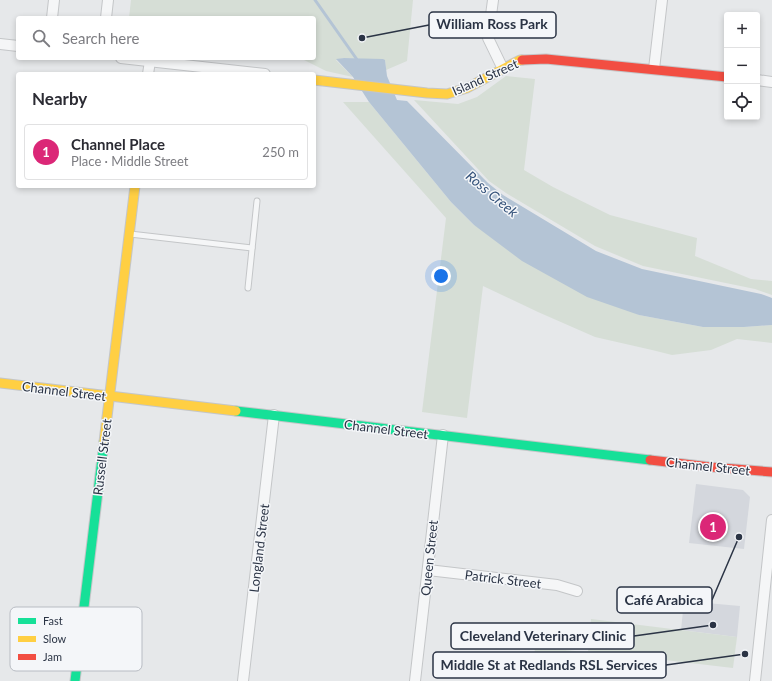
<!DOCTYPE html>
<meta charset="utf-8">
<style>
:root{--surface:#fff;--page:#f7f7f7;--text:#2b2b33;--muted:#7c7c81;--line:#e1e1e2;--accent:#db2777}
body{margin:0;font-family:Lato,sans-serif;background:var(--page);color:var(--text)}
.controls{position:absolute;right:12px;top:12px;display:grid;overflow:hidden;border-radius:4px;box-shadow:0 2px 6px #0003}
.controls button{width:36px;height:36px;display:grid;place-items:center;padding:0;border:0;border-bottom:1px solid var(--line);background:var(--surface);color:var(--text);font:20px sans-serif}
.you{position:absolute;left:441px;top:276px;width:14px;height:14px;margin:-10px;border:3px solid #fff;border-radius:50%;background:#1a73e8;box-shadow:0 0 0 6px #1a73e833}
.badge{display:grid;place-items:center;width:26px;height:26px;border-radius:50%;background:var(--accent);color:#fff;font-size:13px;font-weight:700}
.pin{position:absolute;translate:-50% -50%;border:2px solid #fff;box-shadow:0 1px 4px #0006}
.list{margin:0;padding:0;list-style:none}
h2{display:flex;justify-content:space-between;align-items:center;height:52px;margin:0;padding:0 16px;font-size:17px}
h2 small{font-size:13px;font-weight:400;color:var(--muted)}
.list li{display:grid;grid-template-columns:26px 1fr auto;gap:12px;align-items:center;box-sizing:border-box;height:56px;margin:0 8px 8px;padding:0 8px;border:1px solid var(--line);border-radius:4px}
.list b{display:block;font-size:15px;white-space:nowrap}
.list p{margin:0;font-size:13px;white-space:nowrap;color:var(--muted)}
.list em{font-size:13px;font-style:normal;color:var(--muted)}
.icon{flex:none;width:22px;height:22px;fill:none;stroke:currentColor;stroke-width:2;stroke-linecap:round;stroke-linejoin:round}
.map{position:relative;flex:none;width:772px;height:681px;overflow:hidden}
.search{position:absolute;background:var(--surface);box-shadow:0 2px 6px #0003;left:16px;top:16px;width:300px;height:44px;display:flex;align-items:center;gap:10px;box-sizing:border-box;padding:0 14px;border-radius:4px;color:var(--muted);font-size:15px}
.panel{position:absolute;background:var(--surface);box-shadow:0 2px 6px #0003;left:16px;top:72px;width:300px;height:116px;border-radius:4px}
.map>svg:first-child{display:block}
.built{fill:#d4d7dd}
.green{fill:#d6ded6}
.water{fill:#b4c4d5}
.lines{fill:none;stroke-linecap:round;stroke-linejoin:round}
.stream{stroke:#b4c4d5;stroke-width:3}
.lane-casing{stroke:#c4c6c8;stroke-width:7}
.street-casing{stroke:#c4c6c8;stroke-width:12}
.fast-casing{stroke:#c4c6c8;stroke-width:11}
.slow-casing{stroke:#c4c6c8;stroke-width:11}
.jam-casing{stroke:#c4c6c8;stroke-width:11}
.lane{stroke:#f5f6f7;stroke-width:5}
.street{stroke:#f5f6f7;stroke-width:10}
.fast{stroke:#16e098;stroke-width:9}
.slow{stroke:#ffcf43;stroke-width:9}
.jam{stroke:#f24e42;stroke-width:9}
.labels{text-anchor:middle;stroke-width:3;stroke-linejoin:round;paint-order:stroke}
.street-label{font-size:13px;fill:#2b3445;stroke:#f4f6f9}
.water-label{font-size:14px;font-style:italic;fill:#34527a;stroke:#f4f6f9}
.key{fill:#f4f6f9;stroke:#b8bcc3;stroke-width:1}
.key-label{font-size:11px;fill:#2b3445}
.leader{fill:none;stroke:#2b3445;stroke-width:1.5}
.callout-dot{fill:#2b3445;stroke:#f4f6f9;stroke-width:1.5}
.callout{fill:#f4f6f9;stroke:#2b3445;stroke-width:1.5}
.callout-label{font-size:14px;text-anchor:middle;font-weight:bold;fill:#2b3445}
</style>
<div class="map">
<svg width="772" height="681" viewBox="0 0 772 681">
<rect width="100%" height="100%" fill="#e6e8ea"/>
<g class="built">
<polygon points="696,484 743,490 750,497 744,549 689,543"/>
<polygon points="684,601 740,606 737,637 681,630"/>
</g>
<g class="green">
<polygon points="131,0 413,0 407,61 386,70 385,60 344,58 336,60 353,77 326,71 300,58 314,58 314,18 129,18"/>
<polygon points="506,76 535,79 524,170 553,187 610,215 697,238 695,256 751,279 772,281 772,295 755,289 643,266 595,246 506,193 489,181 414,100 458,104 477,97"/>
<polygon points="343,102 369,102 451,202 474,225 639,315 703,327 744,327 772,325 772,343 737,339 711,350 672,355 652,350 595,337 538,312 483,286 467,418 422,412 446,218"/>
<polygon points="591,619 737,637 733,668 588,651"/>
<polygon points="535,647 585,652 582,676 533,671"/>
</g>
<polygon class="water" points="344,58 383,59 385,60 387,76 397,100 407,101 488,183 503,195 596,251 642,269 761,294 772,298 772,325 744,327 703,327 639,315 587,297 522,261 474,225 451,202 369,102 353,77 336,59"/>
<g class="lines">
<polyline class="stream" points="315,0 358,61"/>
<defs>
<g id="lane">
<polyline points="130,234 252,248"/>
<polyline points="248,288 257,201"/>
</g>
<g id="street">
<polyline points="493,0 488,38 503,69"/>
<polyline points="52,18 54,0"/>
<polyline points="106,18 108,0"/>
<polyline points="0,44 18,46"/>
<polyline points="121,58 265,74"/>
<polyline points="654,69 662,0"/>
<polyline points="148,74 150,61"/>
<polyline points="757,80 772,82"/>
<polyline points="428,570 557,585 577,591"/>
<polyline points="243,681 274,415"/>
<polyline points="415,681 443,435"/>
<polyline points="755,681 772,520"/>
</g>
<g id="fast">
<polyline points="236,411 650,460"/>
<polyline points="75,681 104,442"/>
</g>
<g id="slow">
<polyline points="314,80 427,93 447,94 467,88 520,60 522,60"/>
<polyline points="0,383 236,411"/>
<polyline points="104,442 135,186"/>
</g>
<g id="jam">
<polyline points="522,60 546,59 727,77"/>
<polyline points="650,460 710,467 772,472"/>
</g>
</defs>
<use href="#lane" class="lane-casing"/>
<use href="#street" class="street-casing"/>
<use href="#fast" class="fast-casing"/>
<use href="#slow" class="slow-casing"/>
<use href="#jam" class="jam-casing"/>
<use href="#lane" class="lane"/>
<use href="#street" class="street"/>
<use href="#fast" class="fast"/>
<use href="#slow" class="slow"/>
<use href="#jam" class="jam"/>
</g>
<g class="labels">
<g class="street-label">
<text transform="translate(485 77) rotate(-24)" y="5">Island Street</text>
<text transform="translate(64 391) rotate(7)" y="5">Channel Street</text>
<text transform="translate(386 429) rotate(7)" y="5">Channel Street</text>
<text transform="translate(102 457) rotate(-83)" y="5">Russell Street</text>
<text transform="translate(708 466) rotate(6)" y="5">Channel Street</text>
<text transform="translate(259 548) rotate(-83)" y="5">Longland Street</text>
<text transform="translate(429 558) rotate(-84)" y="5">Queen Street</text>
<text transform="translate(503 579) rotate(7)" y="5">Patrick Street</text>
</g>
<g class="water-label">
<text transform="translate(492 194) rotate(40)" y="5">Ross Creek</text>
</g>
</g>
<rect x="10" y="607" width="132" height="64" rx="6" class="key"/>
<rect x="18" y="618" width="18" height="6" fill="#16e098"/>
<rect x="18" y="636" width="18" height="6" fill="#ffcf43"/>
<rect x="18" y="654" width="18" height="6" fill="#f24e42"/>
<g class="key-label">
<text x="43" y="625">Fast</text>
<text x="43" y="643">Slow</text>
<text x="43" y="661">Jam</text>
</g>
<path class="leader" d="M362 38L429 25M739 537L712 600M713 625L634 636M745 654L666 665"/>
<g class="callout-dot">
<circle cx="362" cy="38" r="4"/>
<circle cx="739" cy="537" r="4"/>
<circle cx="713" cy="625" r="4"/>
<circle cx="745" cy="654" r="4"/>
</g>
<g class="callout">
<rect x="429" y="12" width="127" height="26" rx="4"/>
<rect x="617" y="587" width="95" height="26" rx="4"/>
<rect x="451" y="623" width="183" height="26" rx="4"/>
<rect x="433" y="652" width="233" height="26" rx="4"/>
</g>
<g class="callout-label">
<text x="492" y="29">William Ross Park</text>
<text x="664" y="605">Café Arabica</text>
<text x="543" y="641">Cleveland Veterinary Clinic</text>
<text x="549" y="670">Middle St at Redlands RSL Services</text>
</g>
</svg>
<div class="controls">
<button>+</button>
<button>−</button>
<button><svg class="icon" aria-label="locate" viewBox="0 0 24 24"><circle cx="12" cy="12" r="6"/><path d="M12 2v4M12 18v4M2 12h4M18 12h4"/></svg></button>
</div>
<div class="you"></div>
<div class="pin badge" style="left:713px;top:527px">1</div>
<div class="search"><svg class="icon" aria-label="search" viewBox="0 0 24 24"><circle cx="10" cy="10" r="6"/><path d="M15 15l6 6"/></svg>Search here</div>
<section class="panel">
<h2>Nearby<small></small></h2>
<ul class="list">
<li><span class="badge">1</span><div><b>Channel Place</b><p>Place · Middle Street</p></div><em>250 m</em></li>
</ul>
</section>
</div>
